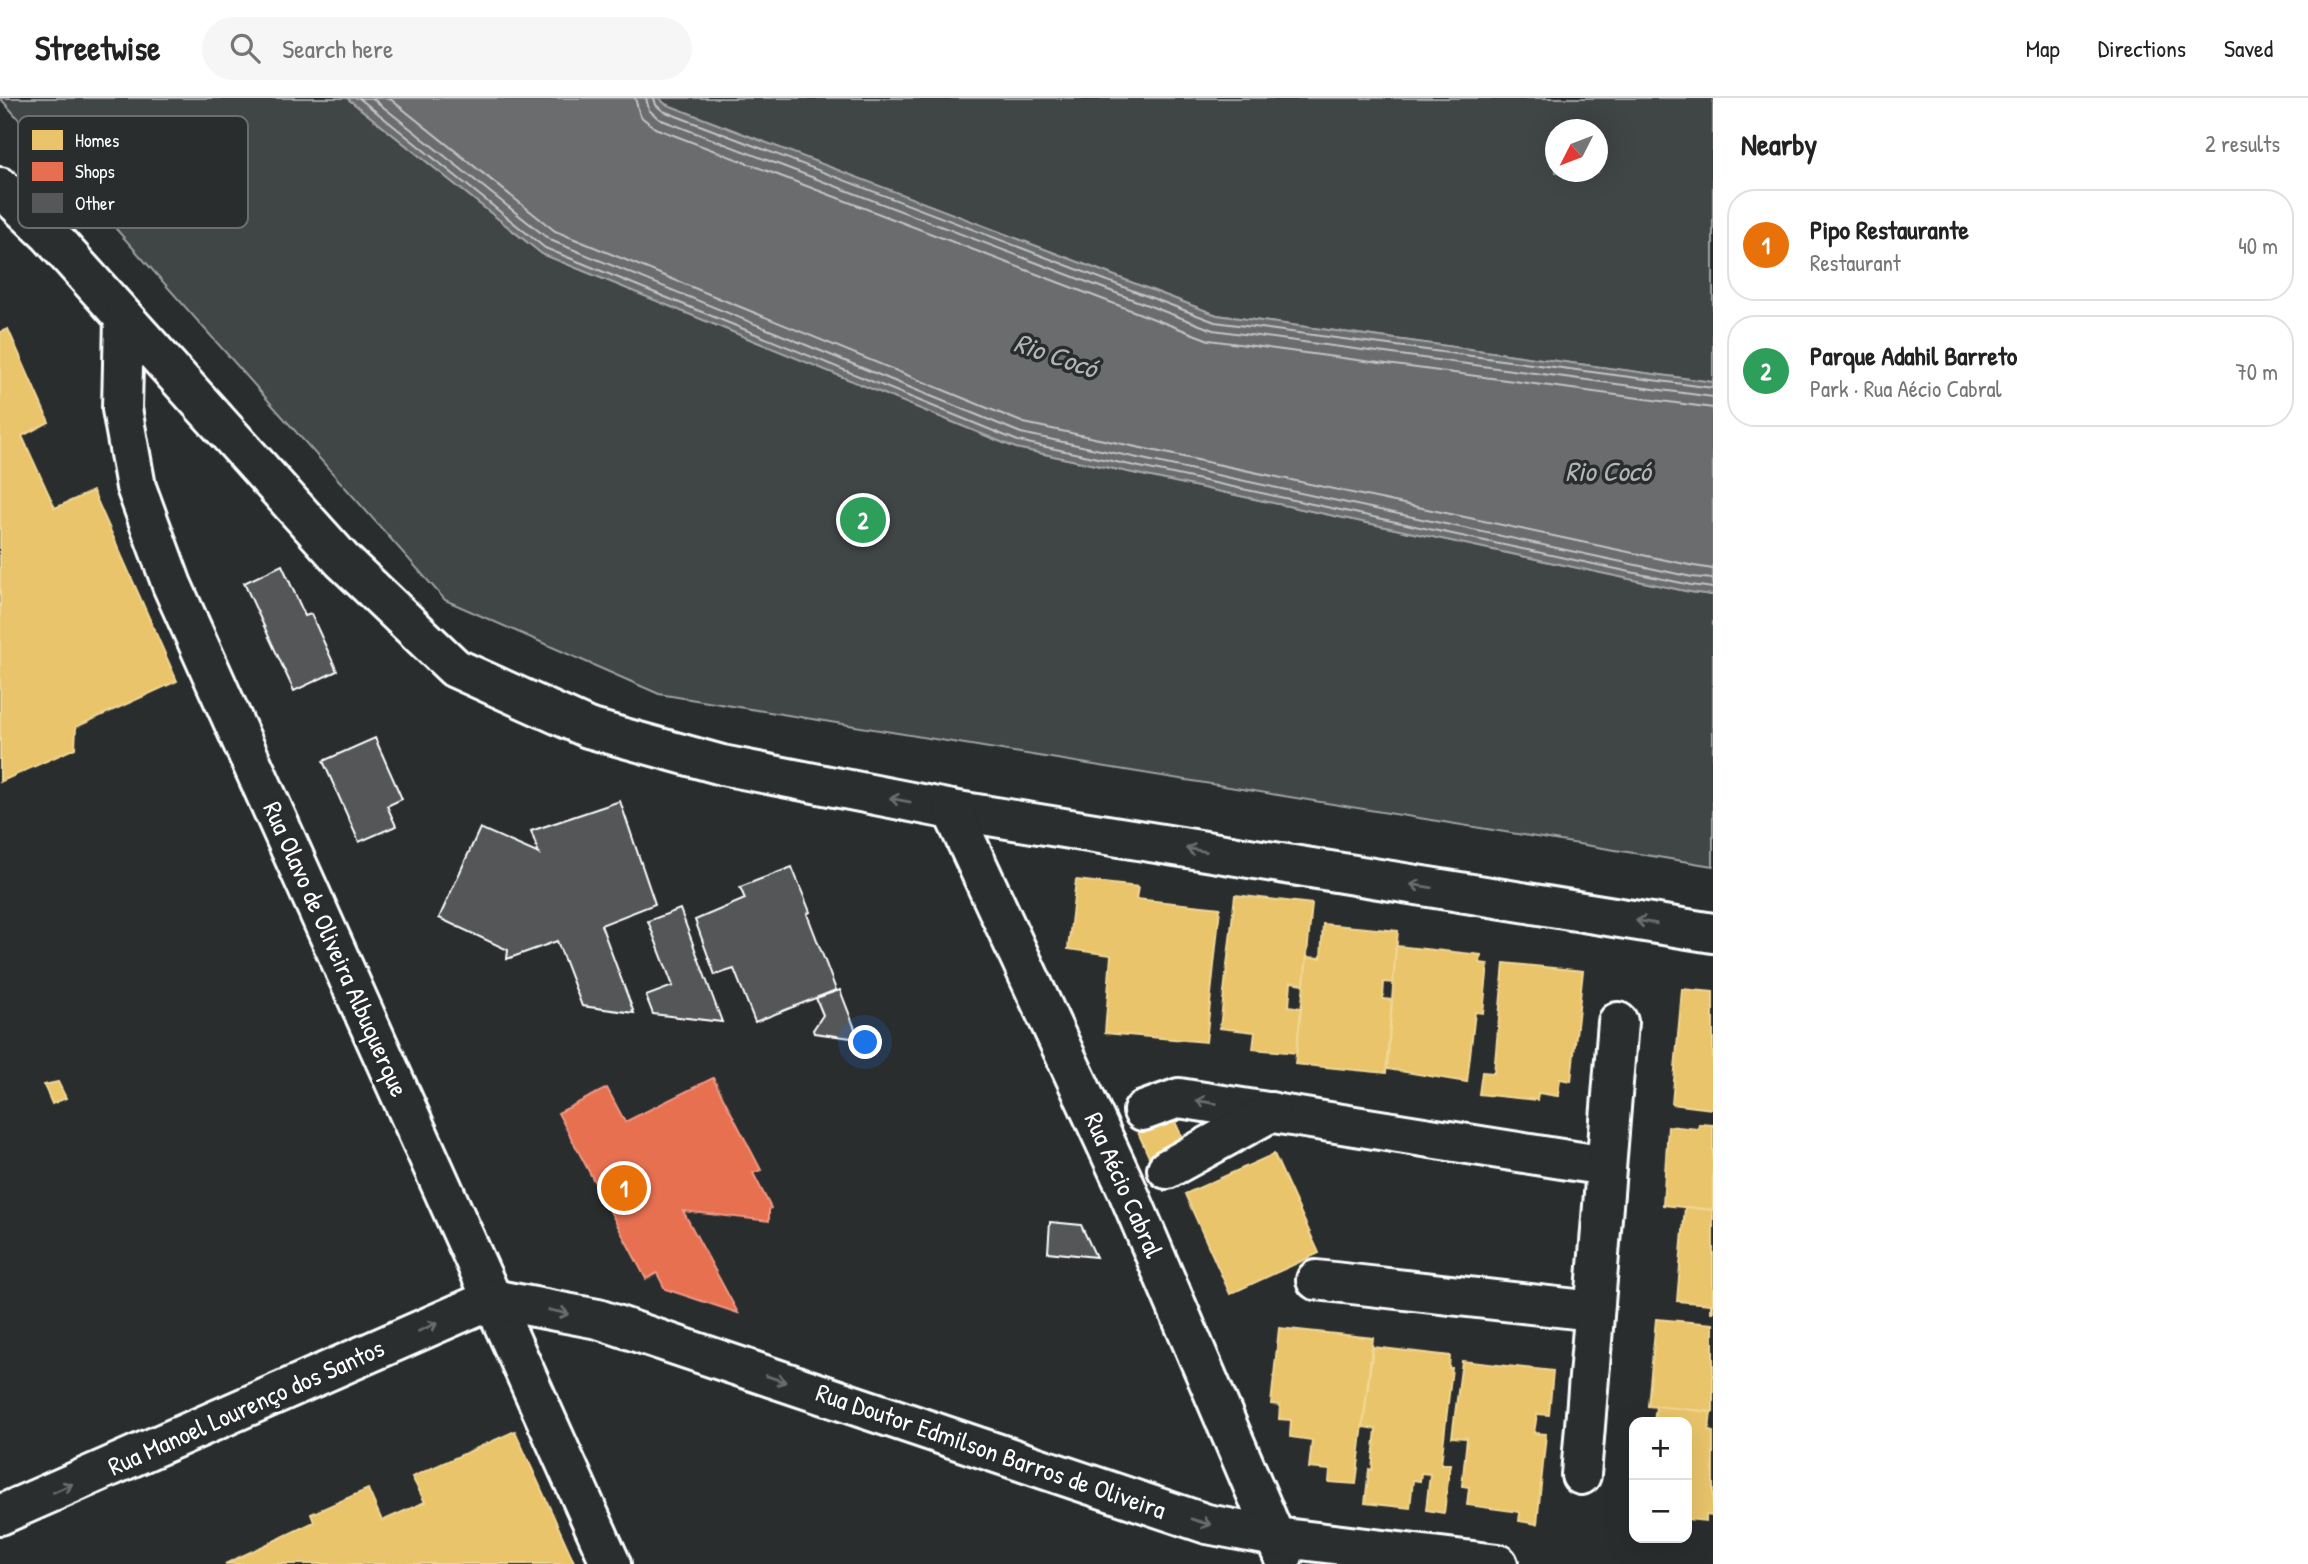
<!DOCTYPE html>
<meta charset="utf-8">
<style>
:root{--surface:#fff;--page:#f6f6f6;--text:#222;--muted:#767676;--line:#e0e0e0;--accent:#2563eb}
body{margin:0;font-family:"Patrick Hand",sans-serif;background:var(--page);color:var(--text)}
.controls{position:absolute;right:21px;bottom:21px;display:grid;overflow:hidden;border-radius:14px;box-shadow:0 7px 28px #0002}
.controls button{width:63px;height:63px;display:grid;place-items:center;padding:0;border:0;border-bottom:2px solid var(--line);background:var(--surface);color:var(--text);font:35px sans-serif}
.compass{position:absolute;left:1545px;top:21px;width:63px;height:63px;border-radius:50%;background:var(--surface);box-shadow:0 7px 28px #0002;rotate:228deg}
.you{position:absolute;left:866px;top:945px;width:24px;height:24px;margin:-18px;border:5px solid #fff;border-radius:50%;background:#1a73e8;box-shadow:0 0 0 10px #1a73e833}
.badge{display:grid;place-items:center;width:46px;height:46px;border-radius:50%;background:var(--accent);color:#fff;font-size:23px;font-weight:700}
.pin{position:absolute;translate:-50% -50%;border:4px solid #fff;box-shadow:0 2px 7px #0006}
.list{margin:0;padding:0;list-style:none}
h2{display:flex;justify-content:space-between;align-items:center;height:91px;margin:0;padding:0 28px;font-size:30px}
h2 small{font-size:23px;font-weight:400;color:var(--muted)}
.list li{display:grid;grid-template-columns:46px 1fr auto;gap:21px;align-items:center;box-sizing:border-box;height:112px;margin:0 14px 14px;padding:0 14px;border:2px solid var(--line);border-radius:28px}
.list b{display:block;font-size:26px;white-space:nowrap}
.list p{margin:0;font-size:23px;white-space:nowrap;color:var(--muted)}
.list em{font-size:23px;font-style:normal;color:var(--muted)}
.icon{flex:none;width:38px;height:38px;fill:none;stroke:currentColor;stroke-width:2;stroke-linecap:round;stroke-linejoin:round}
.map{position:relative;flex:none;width:1713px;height:1466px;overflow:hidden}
header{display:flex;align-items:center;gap:42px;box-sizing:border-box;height:98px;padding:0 35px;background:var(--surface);border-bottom:2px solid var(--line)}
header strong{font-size:33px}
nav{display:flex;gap:38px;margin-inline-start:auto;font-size:24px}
.search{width:490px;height:63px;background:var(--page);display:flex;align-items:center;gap:18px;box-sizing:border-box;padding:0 24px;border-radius:38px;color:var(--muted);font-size:26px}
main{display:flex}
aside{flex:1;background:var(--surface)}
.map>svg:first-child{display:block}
.green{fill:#414445;stroke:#a0a2a2;stroke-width:2;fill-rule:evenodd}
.water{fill:#6a6c6d;stroke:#a6a7a7;stroke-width:2}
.homes{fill:#e9c46a;stroke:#f0d697;stroke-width:2}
.shops{fill:#e76f51;stroke:#ee9a85;stroke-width:2}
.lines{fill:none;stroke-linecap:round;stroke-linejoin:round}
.shore{stroke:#c3c4c5;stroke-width:2}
.building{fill:#555758;stroke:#fff;stroke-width:2}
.minor-casing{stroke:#fff;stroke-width:44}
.minor{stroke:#2a2d2e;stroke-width:38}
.oneway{stroke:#6a6c6d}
.labels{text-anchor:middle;stroke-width:7;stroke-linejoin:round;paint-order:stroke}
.street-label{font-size:26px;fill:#fff;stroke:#2a2d2e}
.water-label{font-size:28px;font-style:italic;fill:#b4b6b6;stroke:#2a2d2e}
.key{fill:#2a2d2e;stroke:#6a6c6d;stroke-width:2}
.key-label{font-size:19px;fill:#fff}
</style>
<header>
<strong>Streetwise</strong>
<div class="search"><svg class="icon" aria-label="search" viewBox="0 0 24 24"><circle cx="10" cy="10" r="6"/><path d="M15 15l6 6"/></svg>Search here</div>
<nav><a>Map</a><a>Directions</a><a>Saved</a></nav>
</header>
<main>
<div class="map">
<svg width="1713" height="1466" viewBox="0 0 1713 1466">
<rect width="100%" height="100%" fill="#2a2d2e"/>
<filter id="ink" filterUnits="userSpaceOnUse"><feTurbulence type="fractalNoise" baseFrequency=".0143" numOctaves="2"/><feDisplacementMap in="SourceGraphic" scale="14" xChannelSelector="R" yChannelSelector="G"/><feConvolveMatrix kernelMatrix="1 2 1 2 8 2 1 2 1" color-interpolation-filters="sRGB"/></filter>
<g filter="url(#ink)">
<g class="green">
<polygon points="0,0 347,0 542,156 1016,350 1690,494 1713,497 1713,768 659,596 445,502"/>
<path d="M659,0H1713V284L1217,217L665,6ZM1556,32H1598V74H1556Z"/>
</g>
<polygon class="water" points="347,0 659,0 665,6 1217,217 1713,284 1713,497 1690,494 1016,350 542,156"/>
<g class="homes">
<polygon points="8,231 49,324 22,338 55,410 93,393 177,583 76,629 75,650 0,684 0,234"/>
<polygon points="1076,782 1138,789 1136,801 1220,810 1206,944 1105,935 1111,857 1068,851"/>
<polygon points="1235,797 1312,806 1304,886 1291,884 1289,908 1301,910 1297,955 1253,951 1255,934 1220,930"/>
<polygon points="1323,826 1398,833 1393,885 1384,884 1383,901 1392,902 1386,975 1295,966 1307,859 1321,860"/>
<polygon points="1396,848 1481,857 1480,865 1488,866 1483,915 1475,914 1467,984 1387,971"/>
<polygon points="1504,865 1583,873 1571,983 1560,981 1558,998 1538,995 1537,1002 1479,996 1482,974 1494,975"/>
<polygon points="1682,891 1713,894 1713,1011 1672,1006"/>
<polygon points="58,984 66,1000 52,1006 44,987"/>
<polygon points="1135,1000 1171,1015 1188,1052 1174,1088 1164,1093 1125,1005"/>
<polygon points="1699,1026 1713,1027 1713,1112 1663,1107 1668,1028 1698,1031"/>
<polygon points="1274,1056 1319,1155 1230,1196 1185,1096"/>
<polygon points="1685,1109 1713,1112 1713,1214 1711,1214 1711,1206 1677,1203"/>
<polygon points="1656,1221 1713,1226 1713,1314 1648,1308"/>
<polygon points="1279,1230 1373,1240 1356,1386 1329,1384 1330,1372 1309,1370 1312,1342 1290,1339 1291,1322 1279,1321 1280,1307 1271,1306"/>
<polygon points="1373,1249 1450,1258 1449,1270 1452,1270 1441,1366 1450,1366 1444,1415 1426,1412 1430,1376 1421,1375 1420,1383 1413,1382 1410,1410 1365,1405 1369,1371 1372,1372 1376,1331 1363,1329"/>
<polygon points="1462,1263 1553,1273 1549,1317 1537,1316 1534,1335 1546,1336 1537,1426 1519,1423 1520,1414 1467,1407 1469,1389 1462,1388 1467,1340 1452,1339"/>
<polygon points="1656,1308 1711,1314 1709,1333 1713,1334 1713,1418 1706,1417 1706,1423 1687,1421 1687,1324 1654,1324"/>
<polygon points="515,1333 575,1466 225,1466 314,1424 311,1416 368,1391 382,1423 425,1404 412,1379"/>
</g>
<polygon class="shops" points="713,980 761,1072 753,1075 771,1110 769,1112 769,1123 683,1113 738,1215 665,1191 657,1175 646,1181 558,1015 607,990 625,1024"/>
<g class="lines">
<g class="shore">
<polyline points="359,0 545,150 1018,343 1691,487 1713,490"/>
<polyline points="372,0 550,142 1021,335 1692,479 1713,481"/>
<polyline points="389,0 555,133 1024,325 1694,468 1713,471"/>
<polyline points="635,0 640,18 655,30 1209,242 1713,310"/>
<polyline points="646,0 649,12 659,21 1213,232 1713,299"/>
<polyline points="654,0 656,7 663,13 1215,224 1713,290"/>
</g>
</g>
<g class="building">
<polygon points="282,467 305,518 311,516 337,573 294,593 244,485"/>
<polygon points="375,640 402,701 387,708 396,728 359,744 323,663"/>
<polygon points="620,703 655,806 601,827 634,915 582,908 557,843 507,861 508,852 439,820 480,730 539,756 531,733"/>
<polygon points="792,769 810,814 807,816 836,892 755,924 734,871 715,877 695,822 745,801 740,789"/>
<polygon points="680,811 722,924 653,916 646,898 673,888 648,823"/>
<polygon points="840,892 859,941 814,935 813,932 823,917 816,900"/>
<polygon points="1050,1124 1081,1127 1096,1159 1048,1154"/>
</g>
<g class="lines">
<defs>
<g id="minor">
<polyline points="0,89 49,136 342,462 455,570 588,630 722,667 952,712 1713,835"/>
<polyline points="124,220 122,311 136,389 172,487 611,1466"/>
<polyline points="952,712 1126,1089 1283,1458"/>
<polyline points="1143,1013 1179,1000 1606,1068"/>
<polyline points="1167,1071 1271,1014"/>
<polyline points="1316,1182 1594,1213"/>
<polyline points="1581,1377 1618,924"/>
<polyline points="0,1417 492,1201 598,1221 1207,1426 1276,1439 1498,1466"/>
</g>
</defs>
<use href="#minor" class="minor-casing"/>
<use href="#minor" class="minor"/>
</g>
<defs><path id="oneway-shaft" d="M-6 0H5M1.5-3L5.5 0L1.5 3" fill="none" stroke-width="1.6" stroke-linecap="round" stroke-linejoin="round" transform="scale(1.75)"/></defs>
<g class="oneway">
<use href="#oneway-shaft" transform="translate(900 702) rotate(-169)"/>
<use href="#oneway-shaft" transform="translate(1196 752) rotate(-171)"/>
<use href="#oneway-shaft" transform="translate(1421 788) rotate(-171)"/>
<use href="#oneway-shaft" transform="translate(1646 824) rotate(-171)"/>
<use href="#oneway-shaft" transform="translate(1206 1004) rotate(-171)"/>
<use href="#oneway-shaft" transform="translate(559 1214) rotate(11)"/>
<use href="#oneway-shaft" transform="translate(428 1229) rotate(-24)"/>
<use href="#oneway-shaft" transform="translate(776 1281) rotate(19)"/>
<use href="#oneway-shaft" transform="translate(63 1390) rotate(-24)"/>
<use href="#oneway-shaft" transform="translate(1201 1424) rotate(17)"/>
</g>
</g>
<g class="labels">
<g class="street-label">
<text transform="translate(336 851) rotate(66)" y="9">Rua Olavo de Oliveira Albuquerque</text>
<text transform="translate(1124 1087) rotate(66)" y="9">Rua Aécio Cabral</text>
<text transform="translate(246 1309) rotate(-24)" y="9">Rua Manoel Lourenço dos Santos</text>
<text transform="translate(991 1353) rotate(19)" y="9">Rua Doutor Edmilson Barros de Oliveira</text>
</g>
<g class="water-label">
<text transform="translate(1056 257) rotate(19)" y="10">Rio Cocó</text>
<text x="1608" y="383">Rio Cocó</text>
</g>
</g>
<rect x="18" y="18" width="230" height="112" rx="10" class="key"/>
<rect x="32" y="32" width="31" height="20" fill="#e9c46a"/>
<rect x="32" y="64" width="31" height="19" fill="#e76f51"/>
<rect x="32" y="95" width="31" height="20" fill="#555758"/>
<g class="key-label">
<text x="75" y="49">Homes</text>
<text x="75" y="80">Shops</text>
<text x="75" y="112">Other</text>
</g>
</svg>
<div class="controls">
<button>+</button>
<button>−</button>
</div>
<svg class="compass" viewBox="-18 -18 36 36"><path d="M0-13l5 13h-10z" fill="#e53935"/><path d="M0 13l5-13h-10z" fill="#767676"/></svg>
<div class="you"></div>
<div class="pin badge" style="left:624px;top:1090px;background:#e8710a">1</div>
<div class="pin badge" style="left:863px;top:422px;background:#2e9e5b">2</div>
</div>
<aside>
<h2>Nearby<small>2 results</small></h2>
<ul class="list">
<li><span class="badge" style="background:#e8710a">1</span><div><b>Pipo Restaurante</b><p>Restaurant</p></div><em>40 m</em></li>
<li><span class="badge" style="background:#2e9e5b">2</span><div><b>Parque Adahil Barreto</b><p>Park · Rua Aécio Cabral</p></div><em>70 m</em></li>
</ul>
</aside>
</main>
